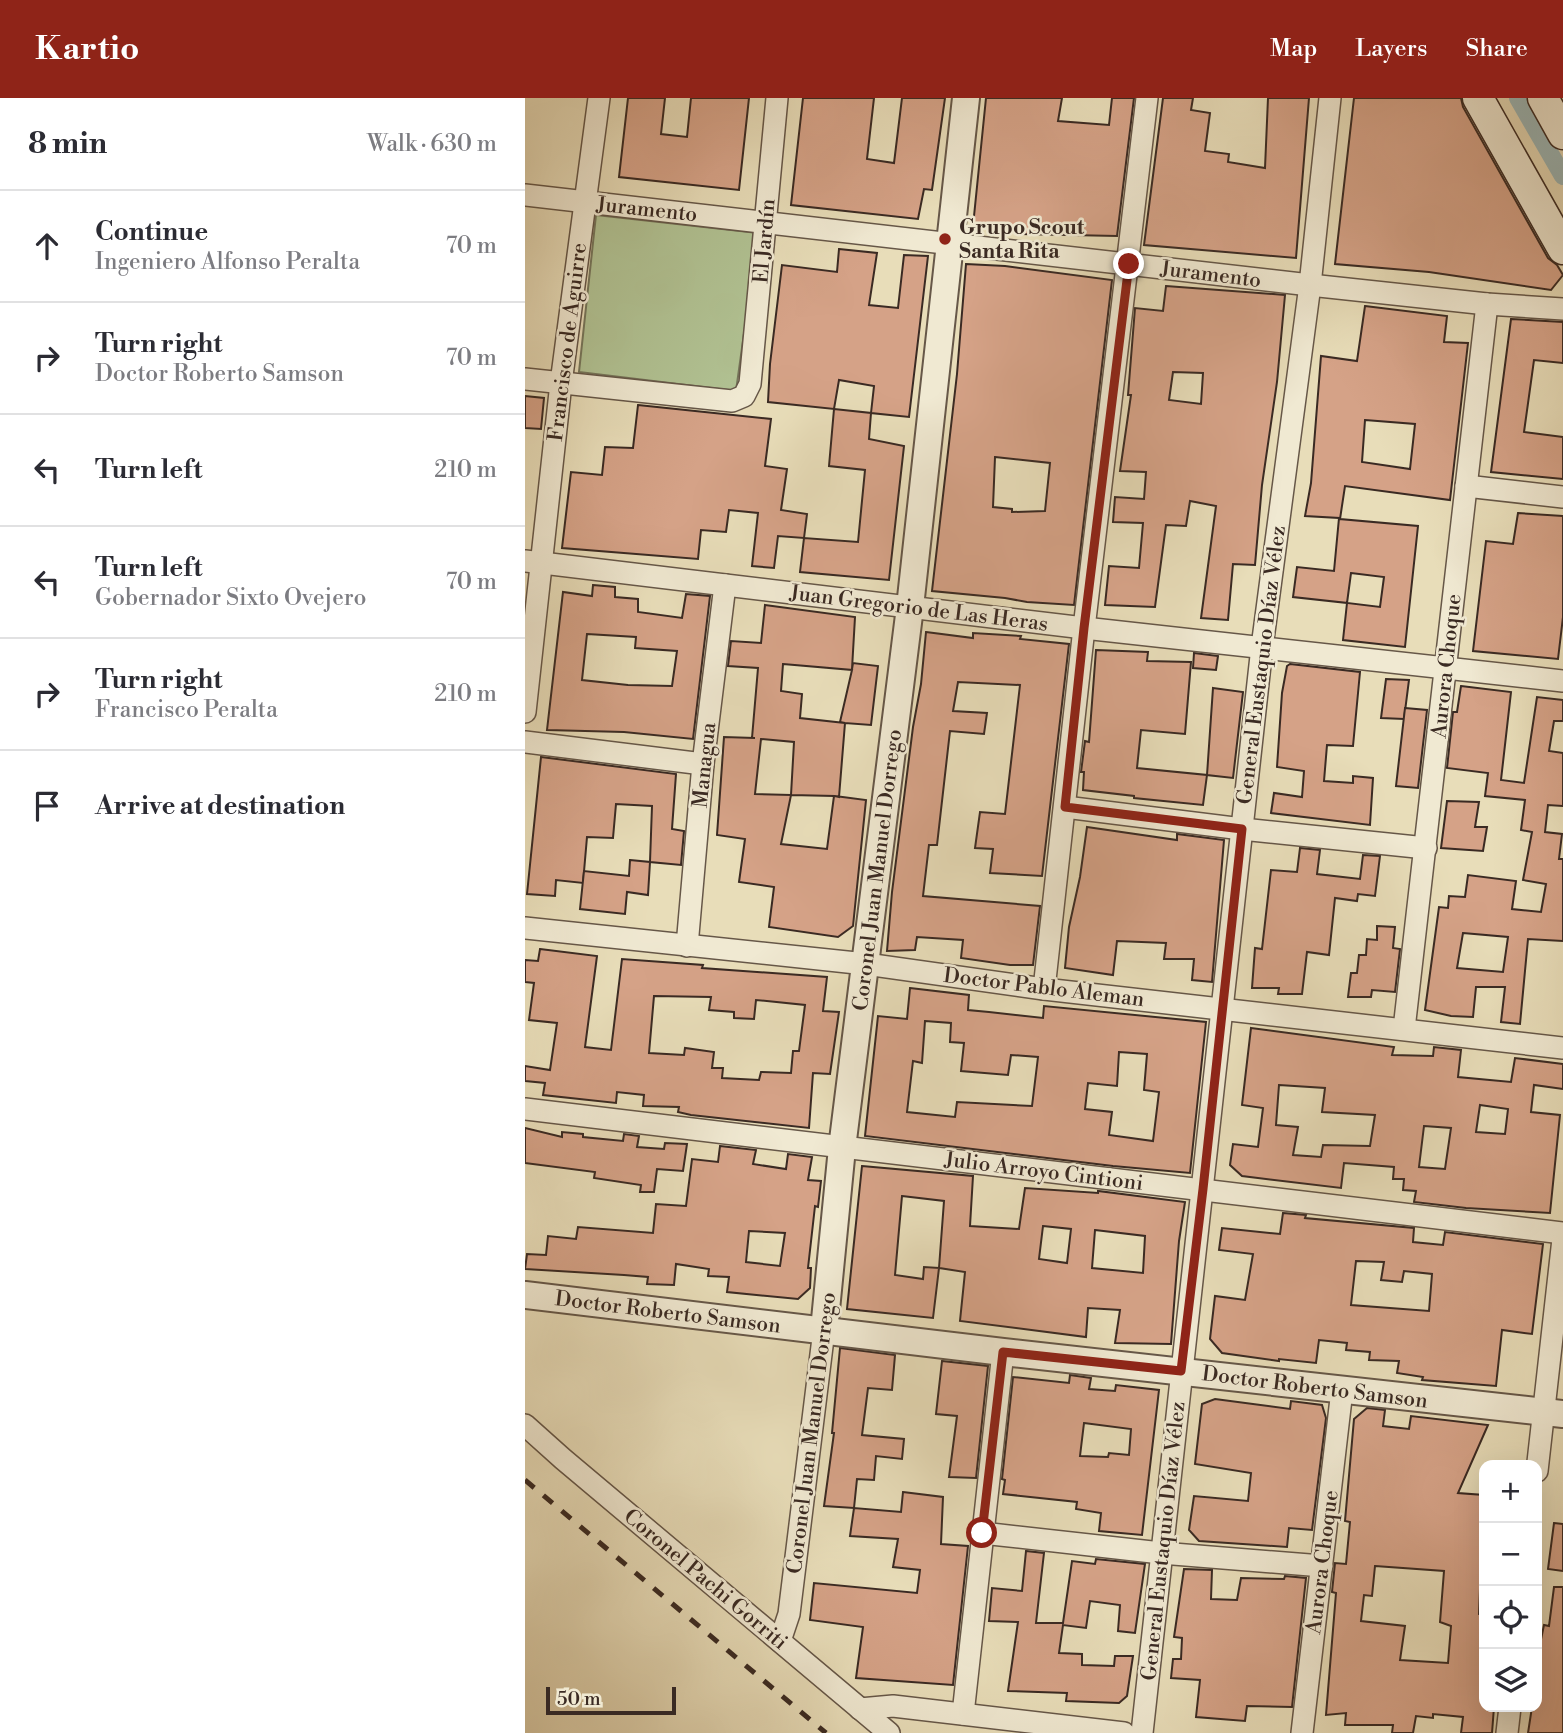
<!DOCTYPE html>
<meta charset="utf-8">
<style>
:root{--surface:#fff;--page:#f2f2f3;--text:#2b2b33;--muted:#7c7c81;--line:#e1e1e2;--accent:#8f2418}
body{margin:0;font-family:"Libre Bodoni",serif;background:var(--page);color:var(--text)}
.controls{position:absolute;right:21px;bottom:21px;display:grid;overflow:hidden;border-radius:14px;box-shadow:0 7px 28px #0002}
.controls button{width:63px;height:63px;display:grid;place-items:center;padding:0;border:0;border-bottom:2px solid var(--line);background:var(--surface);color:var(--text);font:35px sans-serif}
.scale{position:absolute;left:21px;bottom:18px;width:130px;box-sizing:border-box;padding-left:7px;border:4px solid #3a2a23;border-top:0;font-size:19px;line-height:24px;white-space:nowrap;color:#3a2a23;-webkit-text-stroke:5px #f0e9d2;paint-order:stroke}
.stop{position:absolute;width:21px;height:21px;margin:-16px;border:5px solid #8f2418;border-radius:50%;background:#fff}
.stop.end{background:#8f2418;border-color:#fff;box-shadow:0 2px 7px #0008}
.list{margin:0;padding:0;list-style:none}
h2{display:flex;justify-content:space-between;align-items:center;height:91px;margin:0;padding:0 28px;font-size:30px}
h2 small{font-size:23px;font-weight:400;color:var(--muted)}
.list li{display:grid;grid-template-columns:46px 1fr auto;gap:21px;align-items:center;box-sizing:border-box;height:112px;padding:0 28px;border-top:2px solid var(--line)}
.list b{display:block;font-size:26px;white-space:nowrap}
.list p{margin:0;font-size:23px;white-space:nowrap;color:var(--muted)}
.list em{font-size:23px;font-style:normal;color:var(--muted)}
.icon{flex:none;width:38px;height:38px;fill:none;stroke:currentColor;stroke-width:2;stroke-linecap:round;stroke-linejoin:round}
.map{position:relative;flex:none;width:1038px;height:1635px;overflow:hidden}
header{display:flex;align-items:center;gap:42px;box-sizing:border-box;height:98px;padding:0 35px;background:var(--accent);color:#fff}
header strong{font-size:33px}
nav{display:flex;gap:38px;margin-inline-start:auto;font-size:24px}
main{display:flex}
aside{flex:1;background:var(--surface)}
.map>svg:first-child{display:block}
.green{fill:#b1c293;stroke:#76765b;stroke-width:2}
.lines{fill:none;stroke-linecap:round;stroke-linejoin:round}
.canal{stroke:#9cb9ba;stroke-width:18}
.building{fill:#d5a287;stroke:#3a2a23;stroke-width:2;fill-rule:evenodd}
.minor-casing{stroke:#665748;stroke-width:24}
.tertiary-casing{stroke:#665748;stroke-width:30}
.secondary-casing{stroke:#3a2a23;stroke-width:33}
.minor{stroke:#f0e9d2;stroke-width:21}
.tertiary{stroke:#f0e9d2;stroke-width:26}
.secondary{stroke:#f0e9d2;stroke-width:30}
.rail{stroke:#3a2a23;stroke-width:5;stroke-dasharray:12 12;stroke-linecap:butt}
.route{stroke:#8f2418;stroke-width:9}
.poi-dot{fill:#8f2418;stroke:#f0e9d2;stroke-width:2.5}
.labels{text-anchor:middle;stroke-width:5;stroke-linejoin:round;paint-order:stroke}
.street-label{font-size:21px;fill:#3a2a23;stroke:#f0e9d2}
.poi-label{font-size:21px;font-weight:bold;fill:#3a2a23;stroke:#f0e9d2;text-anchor:start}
</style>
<header>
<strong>Kartio</strong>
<nav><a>Map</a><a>Layers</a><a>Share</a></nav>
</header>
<main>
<aside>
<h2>8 min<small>Walk · 630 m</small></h2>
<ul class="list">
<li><svg class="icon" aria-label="ahead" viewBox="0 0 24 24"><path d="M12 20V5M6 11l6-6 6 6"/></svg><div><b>Continue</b><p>Ingeniero Alfonso Peralta</p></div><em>70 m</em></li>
<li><svg class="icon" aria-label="right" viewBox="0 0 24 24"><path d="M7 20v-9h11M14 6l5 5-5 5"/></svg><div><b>Turn right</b><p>Doctor Roberto Samson</p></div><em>70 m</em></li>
<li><svg class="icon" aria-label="left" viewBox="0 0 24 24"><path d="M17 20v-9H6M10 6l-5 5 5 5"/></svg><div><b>Turn left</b></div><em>210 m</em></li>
<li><svg class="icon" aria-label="left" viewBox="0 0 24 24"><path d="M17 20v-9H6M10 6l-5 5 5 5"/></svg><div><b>Turn left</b><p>Gobernador Sixto Ovejero</p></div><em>70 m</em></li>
<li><svg class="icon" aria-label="right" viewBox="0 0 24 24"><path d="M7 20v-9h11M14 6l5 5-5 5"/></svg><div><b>Turn right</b><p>Francisco Peralta</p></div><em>210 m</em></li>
<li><svg class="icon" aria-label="arrive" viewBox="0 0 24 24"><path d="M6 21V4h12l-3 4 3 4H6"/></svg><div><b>Arrive at destination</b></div></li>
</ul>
</aside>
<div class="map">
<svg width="1038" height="1635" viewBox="0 0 1038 1635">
<rect width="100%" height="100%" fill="#e8ddb9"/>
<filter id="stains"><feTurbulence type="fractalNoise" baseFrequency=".00286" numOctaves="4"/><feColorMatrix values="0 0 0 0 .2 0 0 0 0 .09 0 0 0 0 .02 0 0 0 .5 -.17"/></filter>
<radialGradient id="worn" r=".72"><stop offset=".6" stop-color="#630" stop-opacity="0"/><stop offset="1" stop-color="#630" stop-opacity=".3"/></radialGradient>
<polygon class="green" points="71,117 233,135 211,293 54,274"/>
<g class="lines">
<polyline class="canal" points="993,0 1038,78"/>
</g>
<g class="building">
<polygon points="103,0 140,0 136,36 162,39 166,0 224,0 214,92 94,79"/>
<polygon points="278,0 349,0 342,61 369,65 377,0 420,0 407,92 399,91 393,121 266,107"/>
<polygon points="461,0 537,0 533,23 584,27 587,0 609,0 592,138 496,136 496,132 448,128"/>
<polygon points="638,0 668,0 666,12 685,15 680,53 704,56 703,64 740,70 743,0 784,0 771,160 619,147"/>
<polygon points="829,0 936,0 938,9 1023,160 1032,167 1038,177 1026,192 904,174 810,166"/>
<polygon points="314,151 352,155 344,207 373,210 379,157 403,158 384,319 346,315 349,288 314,282 309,311 243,304 245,266 257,167 312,174"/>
<path d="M441,166L480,168L587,182L549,507L502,504L480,500L407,493L432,276ZM470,359L525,365L520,413L487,414V411L468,409Z"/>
<path d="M641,188L760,197L752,284L737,387L730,467L708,466L703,522L676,520L691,408L665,403L661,428L641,427L630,509L580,507L584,468L614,470L618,425L588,424L590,399L619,401L621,374L595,373L606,297H603L610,210L638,213ZM648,274L678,275L676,306L644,302Z"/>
<path d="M840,208L922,218L919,244L943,245L925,402L820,388L815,421L893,428L880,549L818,542L822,505L768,499L772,469L809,473L814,420L780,418L786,385L796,258L832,263ZM840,322L890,326L885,371L837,364ZM826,475L859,479L855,509L822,505Z"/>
<polygon points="986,221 1038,224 1038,265 1009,262 999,334 1038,339 1038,381 966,374"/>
<polygon points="0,298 19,300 16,331 0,330"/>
<polygon points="113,307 246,321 240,368 262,371 256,412 282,416 279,440 253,438 249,470 227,468 233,415 204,412 201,434 176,432 173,461 37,450 46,374 77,377 80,349 108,350"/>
<polygon points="309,311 346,315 344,341 379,348 364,482 275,474 279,440 333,444 340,372 304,368"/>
<polygon points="993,415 1038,418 1038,519 1033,561 948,553 961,443 988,446"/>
<path d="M68,487L90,489V499L113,501V514L157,520L161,496L185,498L168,641L99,634L22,632L38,494L67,498ZM62,536L111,539L110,550L152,553L147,588L103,587L57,582Z"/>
<path d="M240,507L330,519L327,571L328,565L353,568L346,627L320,625L314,699L310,698L341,702L328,828L313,839L244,829L249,789L214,784L220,741L192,737L199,639L230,640H227L233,570L203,568L206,543L236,545ZM258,566L327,572L315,624L320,625L275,620L277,596L256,593ZM236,641L269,644L266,697L230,696ZM266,697L309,698L302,751L256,746Z"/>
<polygon points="401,534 448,540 448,535 496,538 495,541 544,546 517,778 465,775 468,751 450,750 455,714 480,716 495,587 433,584 428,613 462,615 459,636 425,633 412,747 404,747 398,798 515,808 508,867 485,867 436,860 438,842 392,839 390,852 362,853 367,794 388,629 396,586"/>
<polygon points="571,552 623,554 622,563 666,564 660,636 616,632 612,670 682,677 678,707 609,700 609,698 558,692 559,674 556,674 560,643 564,644"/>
<polygon points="669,555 693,558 691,572 668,570"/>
<polygon points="765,566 835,574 828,648 802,647 799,683 828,685 828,678 848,680 845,727 746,715 749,695 777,699 779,673 752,669 757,595 762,568"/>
<polygon points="861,581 884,582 879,621 856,620"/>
<path d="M936,588L986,594L976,682L999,685L1012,599L1038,602V623H1029L1024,653L1038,655V708L1023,707L1020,734L1037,736L1034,761H1038V843L1003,841L995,926L976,924L980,889H951L948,919L926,918L900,912L914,809L923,810L924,798L940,799L943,777L991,783L987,811L1016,814L1021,786L998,782L1007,734L996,732L1000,702L960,698L963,675L922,670L928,614H932ZM938,835L983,839L978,874L932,870Z"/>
<polygon points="688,590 718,594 708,680 682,677"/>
<polygon points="880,610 902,612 893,690 871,688"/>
<polygon points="16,659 151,676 147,731 159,733 156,767 125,764 127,708 91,706 88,740 62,739 58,785 31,782 30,798 2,796"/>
<polygon points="922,703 954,704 950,729 962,729 958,753 916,750"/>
<polygon points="562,729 652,742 652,736 699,742 687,884 667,882 669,861 639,861 641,845 592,843 588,877 540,870 544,829 555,779"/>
<polygon points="775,750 795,752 792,776 835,781 838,757 855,758 850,798 833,796 832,803 810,800 804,857 782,854 777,896 753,896 754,890 727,890 730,850 737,851 746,772 772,774"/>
<polygon points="105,762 125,764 123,797 102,794 100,816 55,811 59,773 104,778"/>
<polygon points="852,828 870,829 868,850 875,851 870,894 847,892 846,899 823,899 826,875 832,875 834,857 841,857 842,841 852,842"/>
<path d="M15,851L72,858L60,949L86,952L97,861L178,867L177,870L302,879L298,913L314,914L305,976L288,975L284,1030L166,1017L153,1014L154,1009L118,1008L119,997L92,994L91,1005L18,997L20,985L0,983V968L25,972L32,925L4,922L9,885L0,884V862L13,863ZM129,898L186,899L184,912L209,914V920L229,921L231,902L280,907L274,953H268L266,975L236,974L234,982L197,980L198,970H187L189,954L160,950L159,957L124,955Z"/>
<path d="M385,890L444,897L443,912L464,914L518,920L519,908L681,924L665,1075L588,1068L340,1038L353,918L382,921ZM400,923L426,925L425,944L439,945L436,973L483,977L486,957L513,959L507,1008L432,1004L430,1019L382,1014L388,963L397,965ZM594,954L622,956L619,992L634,994L628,1043L584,1037L587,1014L560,1011L563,985L592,988Z"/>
<path d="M726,930L869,949L867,957L908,958L909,949L936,952L933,979L986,984L990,960L1038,966V991L1009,987L1006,1014L1035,1017L1025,1115L941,1110L889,1104L891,1093L878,1092L879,1081H868L869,1069L819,1065L816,1090L717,1078L705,1067L708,1046L733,1049L738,1010L717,1007ZM754,987L800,990L797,1014L850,1017L845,1048L798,1047L796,1059L768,1057L773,1029L751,1027ZM955,1007L983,1011L980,1036L951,1034ZM899,1028L926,1030L920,1071L894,1069Z"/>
<polygon points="0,1030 37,1039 37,1034 58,1036 58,1039 98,1043 99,1036 114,1038 112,1049 139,1051 140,1045 162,1046 158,1073 132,1071 129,1094 115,1094 116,1087 69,1080 70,1074 0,1065"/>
<path d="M195,1048L231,1052L228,1066L261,1071L263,1056L287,1059L283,1082L296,1083L293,1109L290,1108L283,1170H286L285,1190L273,1201L202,1194L204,1179L183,1178L184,1171L151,1166L149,1187L122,1186L123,1179L99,1177L0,1171L2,1156L21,1157L23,1138L51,1141L53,1129L128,1135L131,1106L161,1108L167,1061L193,1064ZM224,1133L260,1135L255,1168L221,1164Z"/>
<path d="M337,1068L448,1078L445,1128L494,1131L500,1090L573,1095V1093L660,1104L654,1143L646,1246L590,1245L595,1212L563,1210L561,1239L435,1223L440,1174L414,1170L408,1220L322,1211ZM377,1098L419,1103L414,1170L399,1169L398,1181L370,1177ZM518,1128L546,1131L542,1165L514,1161ZM570,1132L620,1138L618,1175L567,1170Z"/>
<path d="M758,1115L781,1117L780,1120L889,1130L888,1144L918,1147L920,1134L1018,1146L1007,1236L977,1232L971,1288L897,1282L898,1279L872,1275L874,1263L844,1262L845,1254L821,1252L822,1245L794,1242L791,1265L754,1261V1263L697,1255L685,1241L690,1198L720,1202L728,1156L694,1152L697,1130L755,1136ZM831,1163L859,1164L856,1182L877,1184L879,1173L907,1176L904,1213L826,1207Z"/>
<polygon points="315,1250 370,1257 367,1292 343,1290 337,1337 379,1341 377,1361 351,1358 349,1382 332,1381 329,1410 299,1408 309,1335 307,1335"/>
<polygon points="417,1263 463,1268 451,1380 424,1379 432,1318 411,1316"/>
<path d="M545,1277L566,1280L564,1291L590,1293L591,1287L634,1292L617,1437L574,1433L576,1415L551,1411L552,1404L478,1396L480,1382L477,1381L488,1279L544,1285ZM559,1325L606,1331L604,1357L584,1355L583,1359L555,1358Z"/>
<polygon points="690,1301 765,1311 766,1303 797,1307 801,1320 787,1432 764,1430 762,1449 674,1443 664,1432 669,1398 723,1403 726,1375 670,1366 677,1306"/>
<path d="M842,1310L860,1312L858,1328L884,1331L886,1318L963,1327L933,1395L959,1397V1491H955L954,1516L959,1518V1609H969L967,1635H936L938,1619L908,1616V1620L891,1618L888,1635H867L868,1627H820L821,1615L801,1617L811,1495L807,1494L810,1465L821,1466L825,1424L820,1423L829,1321ZM850,1468L919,1473L915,1524L926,1528L923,1565L875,1562L880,1528L836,1523L839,1497L847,1498Z"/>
<polygon points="378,1394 418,1399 416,1446 443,1448 428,1587 331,1580 338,1529 285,1522 289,1485 392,1495 395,1472 368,1469 373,1441 325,1438 329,1410 376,1414"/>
<polygon points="1029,1425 1038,1426 1038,1473 1023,1471"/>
<polygon points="501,1453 519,1455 511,1525 538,1525 547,1463 570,1466 571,1461 620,1466 610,1535 593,1533 595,1507 565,1503 561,1530 538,1527 534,1555 557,1556 557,1567 589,1568 590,1558 608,1558 602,1598 594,1605 541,1603 542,1595 483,1593 493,1524 464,1523 467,1490 497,1493"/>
<polygon points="659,1471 687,1472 686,1501 712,1502 716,1480 759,1481 760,1478 781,1480 767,1609 722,1608 720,1623 671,1619 675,1582 646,1580 648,1561 656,1561 657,1540 649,1539"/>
<polygon points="1029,1489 1038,1489 1038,1635 1003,1635 1007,1609 1012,1609 1015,1546 1019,1527 1024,1528"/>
</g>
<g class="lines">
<defs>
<g id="minor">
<polyline points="0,97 785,187 962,206 1038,211"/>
<polyline points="0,281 207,303 219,298 225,286 252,0"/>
<polyline points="941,388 1038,399"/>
<polyline points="0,463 559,530 1038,583"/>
<polyline points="0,614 36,285 74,0"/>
<polyline points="0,644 178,666"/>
<polyline points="540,709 717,731 901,750"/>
<polyline points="0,830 341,866 519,891 1038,950"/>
<polyline points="162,848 178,666 200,487"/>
<polyline points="519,891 559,530 622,0"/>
<polyline points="879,931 962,206"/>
<polyline points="0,1011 1038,1135"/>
<polyline points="0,1327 38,1361 364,1635"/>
<polyline points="1012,1373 1038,1141"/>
<polyline points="457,1435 636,1455 797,1468"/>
<polyline points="255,1543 264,1516 299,1232"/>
<polyline points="335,1611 368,1608 599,1635"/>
<polyline points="438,1616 478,1254"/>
<polyline points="617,1635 737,549 785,187 805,0"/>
<polyline points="777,1635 817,1292"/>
<polyline points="982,1635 985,1609"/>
</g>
<g id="tertiary">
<polyline points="0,1197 478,1254 1038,1316"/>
<polyline points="299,1232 317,1050 385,509 441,0"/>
</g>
<g id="secondary">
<polyline points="953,0 1038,151"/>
<polyline points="1018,0 1038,36"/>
</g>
</defs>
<use href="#minor" class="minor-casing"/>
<use href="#tertiary" class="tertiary-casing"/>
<use href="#secondary" class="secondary-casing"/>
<use href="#minor" class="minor"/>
<use href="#tertiary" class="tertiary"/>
<use href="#secondary" class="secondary"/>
<polyline class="rail" points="0,1382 301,1635"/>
</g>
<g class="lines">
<polyline class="route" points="457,1435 478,1254 656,1273 678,1091 717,731 540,709 559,530 604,166"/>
</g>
<circle class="poi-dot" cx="420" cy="141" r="7"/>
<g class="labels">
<g class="street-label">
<text transform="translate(122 111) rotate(6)" y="7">Juramento</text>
<text transform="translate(239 143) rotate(-85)" y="7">El Jardín</text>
<text transform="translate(686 176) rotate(7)" y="7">Juramento</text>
<text transform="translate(42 244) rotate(-83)" y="7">Francisco de Aguirre</text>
<text transform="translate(394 510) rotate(7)" y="7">Juan Gregorio de Las Heras</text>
<text transform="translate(736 567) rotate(-83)" y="7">General Eustaquio Díaz Vélez</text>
<text transform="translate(921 568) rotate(-84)" y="7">Aurora Choque</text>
<text transform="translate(179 667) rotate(-84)" y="7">Managua</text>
<text transform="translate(352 772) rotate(-83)" y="7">Coronel Juan Manuel Dorrego</text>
<text transform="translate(519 889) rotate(7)" y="7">Doctor Pablo Aleman</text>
<text transform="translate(519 1073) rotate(7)" y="7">Julio Arroyo Cintioni</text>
<text transform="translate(143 1214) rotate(7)" y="7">Doctor Roberto Samson</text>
<text transform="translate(790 1289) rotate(7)" y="7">Doctor Roberto Samson</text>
<text transform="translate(286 1335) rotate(-83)" y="7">Coronel Juan Manuel Dorrego</text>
<text transform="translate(638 1443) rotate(-84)" y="7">General Eustaquio Díaz Vélez</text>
<text transform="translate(797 1464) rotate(-83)" y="7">Aurora Choque</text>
<text transform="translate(181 1481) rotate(40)" y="7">Coronel Pachi Gorriti</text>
</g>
<g class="poi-label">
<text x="434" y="136">Grupo Scout<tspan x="434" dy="24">Santa Rita</tspan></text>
</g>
</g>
<rect width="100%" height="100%" filter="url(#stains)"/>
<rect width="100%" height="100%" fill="url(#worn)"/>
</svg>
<div class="controls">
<button>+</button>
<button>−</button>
<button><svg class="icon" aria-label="locate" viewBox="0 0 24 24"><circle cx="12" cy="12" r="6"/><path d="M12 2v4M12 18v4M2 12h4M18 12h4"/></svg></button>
<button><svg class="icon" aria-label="layers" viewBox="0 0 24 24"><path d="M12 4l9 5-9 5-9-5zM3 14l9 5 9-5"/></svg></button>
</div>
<div class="scale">50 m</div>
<div class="stop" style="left:457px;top:1435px"></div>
<div class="stop end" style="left:604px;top:166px"></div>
</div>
</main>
